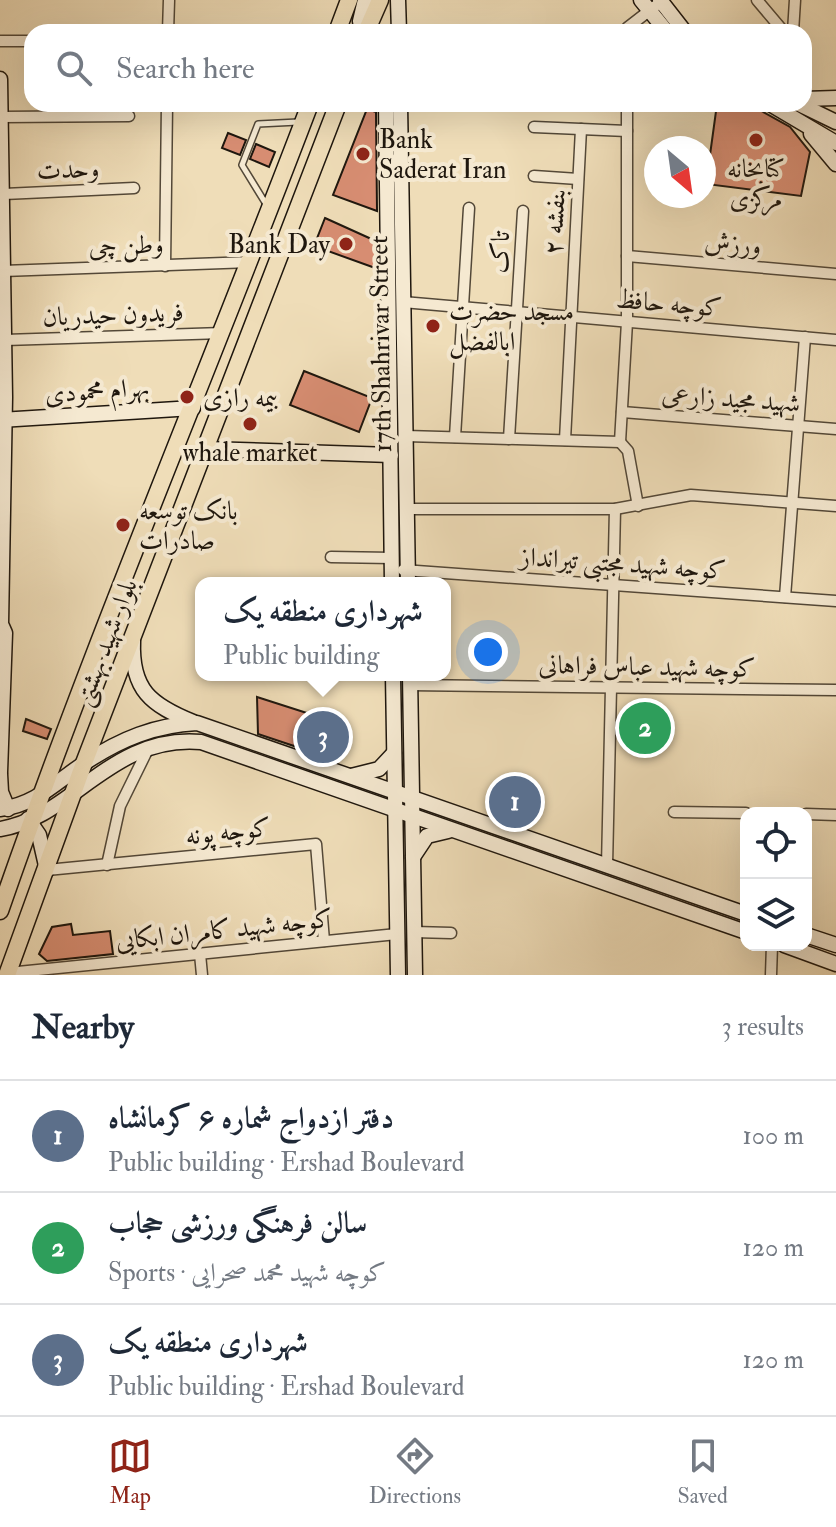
<!DOCTYPE html>
<meta charset="utf-8">
<style>
:root{--surface:#fff;--page:#f2f2f3;--text:#1f2937;--muted:#747a83;--line:#e0e1e3;--accent:#8f2418}
body{margin:0;font-family:"IM FELL Double Pica",Amiri,serif;background:var(--page);color:var(--text)}
.controls{position:absolute;right:24px;bottom:24px;display:grid;overflow:hidden;border-radius:16px;box-shadow:0 8px 32px #0002}
.controls button{width:72px;height:72px;display:grid;place-items:center;padding:0;border:0;border-bottom:2px solid var(--line);background:var(--surface);color:var(--text);font:40px sans-serif}
.compass{position:absolute;left:644px;top:136px;width:72px;height:72px;border-radius:50%;background:var(--surface);box-shadow:0 8px 32px #0002;rotate:151deg}
.you{position:absolute;left:488px;top:652px;width:28px;height:28px;margin:-20px;border:6px solid #fff;border-radius:50%;background:#1a73e8;box-shadow:0 0 0 12px #1a73e833}
.badge{display:grid;place-items:center;width:52px;height:52px;border-radius:50%;background:var(--accent);color:#fff;font-size:26px;font-weight:700}
.pin{position:absolute;translate:-50% -50%;border:4px solid #fff;box-shadow:0 2px 8px #0006}
.popup{position:absolute;left:195px;top:577px;width:256px;height:104px;box-sizing:border-box;display:grid;place-content:center;border-radius:16px;background:var(--surface);filter:drop-shadow(0 2px 6px #0005);font-size:26px;white-space:nowrap;color:var(--muted)}
.popup b{font-size:30px;color:var(--text)}
.popup::after{content:'';position:absolute;left:50%;top:100%;margin-left:-16px;border:16px solid transparent;border-top-color:var(--surface)}
.list{margin:0;padding:0;list-style:none}
h2{display:flex;justify-content:space-between;align-items:center;height:104px;margin:0;padding:0 32px;font-size:34px}
h2 small{font-size:26px;font-weight:400;color:var(--muted)}
.list li{display:grid;grid-template-columns:52px 1fr auto;gap:24px;align-items:center;box-sizing:border-box;height:112px;padding:0 32px;border-top:2px solid var(--line)}
.list b{display:block;font-size:30px;white-space:nowrap}
.list p{margin:0;font-size:26px;white-space:nowrap;color:var(--muted)}
.list em{font-size:26px;font-style:normal;color:var(--muted)}
.icon{flex:none;width:44px;height:44px;fill:none;stroke:currentColor;stroke-width:2;stroke-linecap:round;stroke-linejoin:round}
.map{position:relative;flex:none;width:836px;height:975px;overflow:hidden}
.search{position:absolute;background:var(--surface);box-shadow:0 8px 32px #0002;left:24px;right:24px;top:24px;height:88px;display:flex;align-items:center;gap:20px;box-sizing:border-box;padding:0 28px;border-radius:24px;color:var(--muted);font-size:30px}
.sheet{height:440px;background:var(--surface)}
nav{display:flex;justify-content:space-around;align-items:center;box-sizing:border-box;height:112px;border-top:2px solid var(--line);background:var(--surface);font-size:22px;color:var(--muted)}
nav a{display:grid;justify-items:center;gap:4px}
nav .on{color:var(--accent)}
.map>svg:first-child{display:block}
.building{fill:#d78d72;stroke:#1f170e;stroke-width:2}
.lines{fill:none;stroke-linecap:round;stroke-linejoin:round}
.lane-casing{stroke:#534838;stroke-width:8}
.street-casing{stroke:#534838;stroke-width:13}
.secondary-casing{stroke:#1f170e;stroke-width:17}
.primary-casing{stroke:#1f170e;stroke-width:19}
.lane{stroke:#f5e9d1;stroke-width:5}
.street{stroke:#f5e9d1;stroke-width:10}
.secondary{stroke:#f5e9d1;stroke-width:14}
.primary{stroke:#efddb8;stroke-width:16}
.poi-dot{fill:#8f2418;stroke:#f5e9d1;stroke-width:3}
.labels{text-anchor:middle;stroke-width:8;stroke-linejoin:round;paint-order:stroke}
.poi-label{font-size:26px;fill:#1f170e;stroke:#f5e9d1;text-anchor:start}
.street-label{font-size:26px;fill:#1f170e;stroke:#f5e9d1}
</style>
<div class="map">
<svg width="836" height="975" viewBox="0 0 836 975">
<rect width="100%" height="100%" fill="#efddb8"/>
<filter id="stains"><feTurbulence type="fractalNoise" baseFrequency=".0025" numOctaves="4"/><feColorMatrix values="0 0 0 0 .2 0 0 0 0 .09 0 0 0 0 .02 0 0 0 .5 -.17"/></filter>
<radialGradient id="worn" r=".72"><stop offset=".6" stop-color="#630" stop-opacity="0"/><stop offset="1" stop-color="#630" stop-opacity=".3"/></radialGradient>
<g class="building">
<polygon points="717,104 749,104 790,127 810,152 801,196 706,184"/>
<polygon points="367,109 376,112 377,211 333,195"/>
<polygon points="228,133 246,140 240,155 222,148"/>
<polygon points="256,144 275,152 269,167 250,159"/>
<polygon points="325,218 378,242 378,269 314,246"/>
<polygon points="304,371 372,398 359,432 290,405"/>
<polygon points="257,697 310,714 310,719 330,718 330,758 258,734"/>
<polygon points="26,719 51,729 47,739 23,731"/>
<polygon points="506,785 525,785 525,826 506,819"/>
<polygon points="71,924 73,935 110,931 113,954 47,961 39,954 52,927"/>
</g>
<g class="lines">
<defs>
<polyline id="lane" points="266,204 242,165 258,124 298,122"/>
<g id="street">
<polyline points="757,0 784,32"/>
<polyline points="168,32 169,0"/>
<polyline points="627,32 627,28 663,0"/>
<polyline points="793,32 795,0"/>
<polyline points="0,41 32,41"/>
<polyline points="3,117 129,116"/>
<polyline points="534,127 627,131"/>
<polyline points="534,176 578,179"/>
<polyline points="4,194 134,188"/>
<polyline points="627,256 836,274"/>
<polyline points="165,266 167,104"/>
<polyline points="3,271 251,262"/>
<polyline points="403,302 836,340"/>
<polyline points="5,340 223,333"/>
<polyline points="622,412 836,429"/>
<polyline points="406,436 620,442"/>
<polyline points="455,437 469,208"/>
<polyline points="509,439 523,211"/>
<polyline points="565,440 581,129"/>
<polyline points="620,442 627,322 627,104"/>
<polyline points="620,442 628,451 638,506"/>
<polyline points="407,509 615,509 691,495 836,506"/>
<polyline points="331,557 392,558"/>
<polyline points="403,570 836,601"/>
<polyline points="785,597 805,337"/>
<polyline points="410,685 836,690"/>
<polyline points="674,812 746,813"/>
<polyline points="806,814 836,815"/>
<polyline points="107,865 120,806 147,751"/>
<polyline points="607,866 615,509"/>
<polyline points="47,870 316,844 324,941"/>
<polyline points="414,932 451,933"/>
<polyline points="200,954 202,975"/>
<polyline points="8,973 397,934"/>
<polyline points="771,975 772,945"/>
</g>
<g id="secondary">
<polyline points="398,0 399,32"/>
<polyline points="641,0 667,32"/>
<polyline points="660,0 685,32"/>
<polyline points="362,32 360,21 365,0"/>
<polyline points="0,79 5,397 1,624 5,633 0,772"/>
<polyline points="804,99 836,98"/>
<polyline points="386,104 392,583"/>
<polyline points="400,104 408,583"/>
<polyline points="770,104 836,143"/>
<polyline points="799,104 836,122"/>
<polyline points="811,134 836,164"/>
<polyline points="0,420 193,408"/>
<polyline points="206,449 391,455"/>
<path d="M133,641C131,690 151,705 193,722"/>
<polyline points="393,675 398,975"/>
<polyline points="410,675 415,975"/>
<polyline points="0,774 1,792 8,809"/>
<polyline points="351,776 379,769 394,753"/>
<path d="M0,809C36,805 57,781 86,762C121,739 155,725 197,723L746,914"/>
<polyline points="28,819 39,835 47,870"/>
<path d="M0,829C72,818 111,734 201,742L746,932"/>
<polyline points="413,857 427,836 448,831"/>
<polyline points="806,935 836,945"/>
<polyline points="784,945 836,964"/>
</g>
<g id="primary">
<polyline points="337,32 349,0"/>
<polyline points="366,32 380,0"/>
<path d="M0,911C94,639 208,373 310,104"/>
<polyline points="7,975 84,763 338,104"/>
</g>
</defs>
<use href="#lane" class="lane-casing"/>
<use href="#street" class="street-casing"/>
<use href="#secondary" class="secondary-casing"/>
<use href="#primary" class="primary-casing"/>
<use href="#lane" class="lane"/>
<use href="#street" class="street"/>
<use href="#secondary" class="secondary"/>
<use href="#primary" class="primary"/>
</g>
<g class="poi-dot">
<circle cx="756" cy="140" r="8"/>
<circle cx="363" cy="154" r="8"/>
<circle cx="346" cy="244" r="8"/>
<circle cx="433" cy="326" r="8"/>
<circle cx="187" cy="397" r="8"/>
<circle cx="250" cy="424" r="8"/>
<circle cx="123" cy="525" r="8"/>
</g>
<g class="labels">
<g class="poi-label">
<text x="379" y="148">Bank<tspan x="379" dy="30">Saderat Iran</tspan></text>
<text x="756" y="177" text-anchor="middle">کتابخانه<tspan x="756" dy="30">مرکزی</tspan></text>
<text x="330" y="253" text-anchor="end">Bank Day</text>
<text x="449" y="320">مسجد حضرت<tspan x="449" dy="30">ابالفضل</tspan></text>
<text x="203" y="406">بیمه رازی</text>
<text x="250" y="461" text-anchor="middle">whale market</text>
<text x="139" y="519">بانک توسعه<tspan x="139" dy="30">صادرات</tspan></text>
</g>
<g class="street-label">
<text transform="translate(68 169) rotate(-2)" y="9">وحدت</text>
<text transform="translate(554 222) rotate(-87)" y="9">بنفشه ۲</text>
<text transform="translate(733 243) rotate(5)" y="9">ورزش</text>
<text transform="translate(126 245) rotate(-2)" y="9">وطن چی</text>
<text transform="translate(499 252) rotate(-86)" y="9">تاک</text>
<text transform="translate(669 303) rotate(5)" y="9">کوچه حافظ</text>
<text transform="translate(113 314) rotate(-2)" y="9">فریدون حیدریان</text>
<text transform="translate(380 344) rotate(-91)" y="9">17th Shahrivar Street</text>
<text transform="translate(97 390) rotate(-4)" y="9">بهرام محمودی</text>
<text transform="translate(731 398) rotate(4)" y="9">شهید مجید زارعی</text>
<text transform="translate(623 563) rotate(4)" y="9">کوچه شهید مجتبی تیرانداز</text>
<text transform="translate(105 642) rotate(-69)" y="9">بلوار شهید بهشتی</text>
<text transform="translate(647 666) rotate(1)" y="9">کوچه شهید عباس فراهانی</text>
<text transform="translate(228 831) rotate(-6)" y="9">کوچه پونه</text>
<text transform="translate(224 929) rotate(-6)" y="9">کوچه شهید کامران ابکایی</text>
</g>
</g>
<rect width="100%" height="100%" filter="url(#stains)"/>
<rect width="100%" height="100%" fill="url(#worn)"/>
</svg>
<div class="controls">
<button><svg class="icon" aria-label="locate" viewBox="0 0 24 24"><circle cx="12" cy="12" r="6"/><path d="M12 2v4M12 18v4M2 12h4M18 12h4"/></svg></button>
<button><svg class="icon" aria-label="layers" viewBox="0 0 24 24"><path d="M12 4l9 5-9 5-9-5zM3 14l9 5 9-5"/></svg></button>
</div>
<svg class="compass" viewBox="-18 -18 36 36"><path d="M0-13l5 13h-10z" fill="#e53935"/><path d="M0 13l5-13h-10z" fill="#747a83"/></svg>
<div class="you"></div>
<div class="pin badge" style="left:515px;top:802px;background:#5c6f8a">1</div>
<div class="pin badge" style="left:645px;top:728px;background:#2e9e5b">2</div>
<div class="pin badge" style="left:323px;top:737px;background:#5c6f8a">3</div>
<div class="popup"><b>شهرداری منطقه یک</b>Public building</div>
<div class="search"><svg class="icon" aria-label="search" viewBox="0 0 24 24"><circle cx="10" cy="10" r="6"/><path d="M15 15l6 6"/></svg>Search here</div>
</div>
<section class="sheet">
<h2>Nearby<small>3 results</small></h2>
<ul class="list">
<li><span class="badge" style="background:#5c6f8a">1</span><div><b>دفتر ازدواج شماره ۶ کرمانشاه</b><p>Public building · Ershad Boulevard</p></div><em>100 m</em></li>
<li><span class="badge" style="background:#2e9e5b">2</span><div><b>سالن فرهنگی ورزشی حجاب</b><p>Sports · کوچه شهید محمد صحرایی</p></div><em>120 m</em></li>
<li><span class="badge" style="background:#5c6f8a">3</span><div><b>شهرداری منطقه یک</b><p>Public building · Ershad Boulevard</p></div><em>120 m</em></li>
</ul>
</section>
<nav>
<a class="on"><svg class="icon" aria-label="map" viewBox="0 0 24 24"><path d="M3 6l6-2 6 2 6-2v14l-6 2-6-2-6 2zM9 4v14M15 6v14"/></svg>Map</a>
<a><svg class="icon" aria-label="directions" viewBox="0 0 24 24"><path d="M12 3l9 9-9 9-9-9zM9 14v-3h6M13 9l2 2-2 2"/></svg>Directions</a>
<a><svg class="icon" aria-label="saved" viewBox="0 0 24 24"><path d="M7 4h10v16l-5-4-5 4z"/></svg>Saved</a>
</nav>
